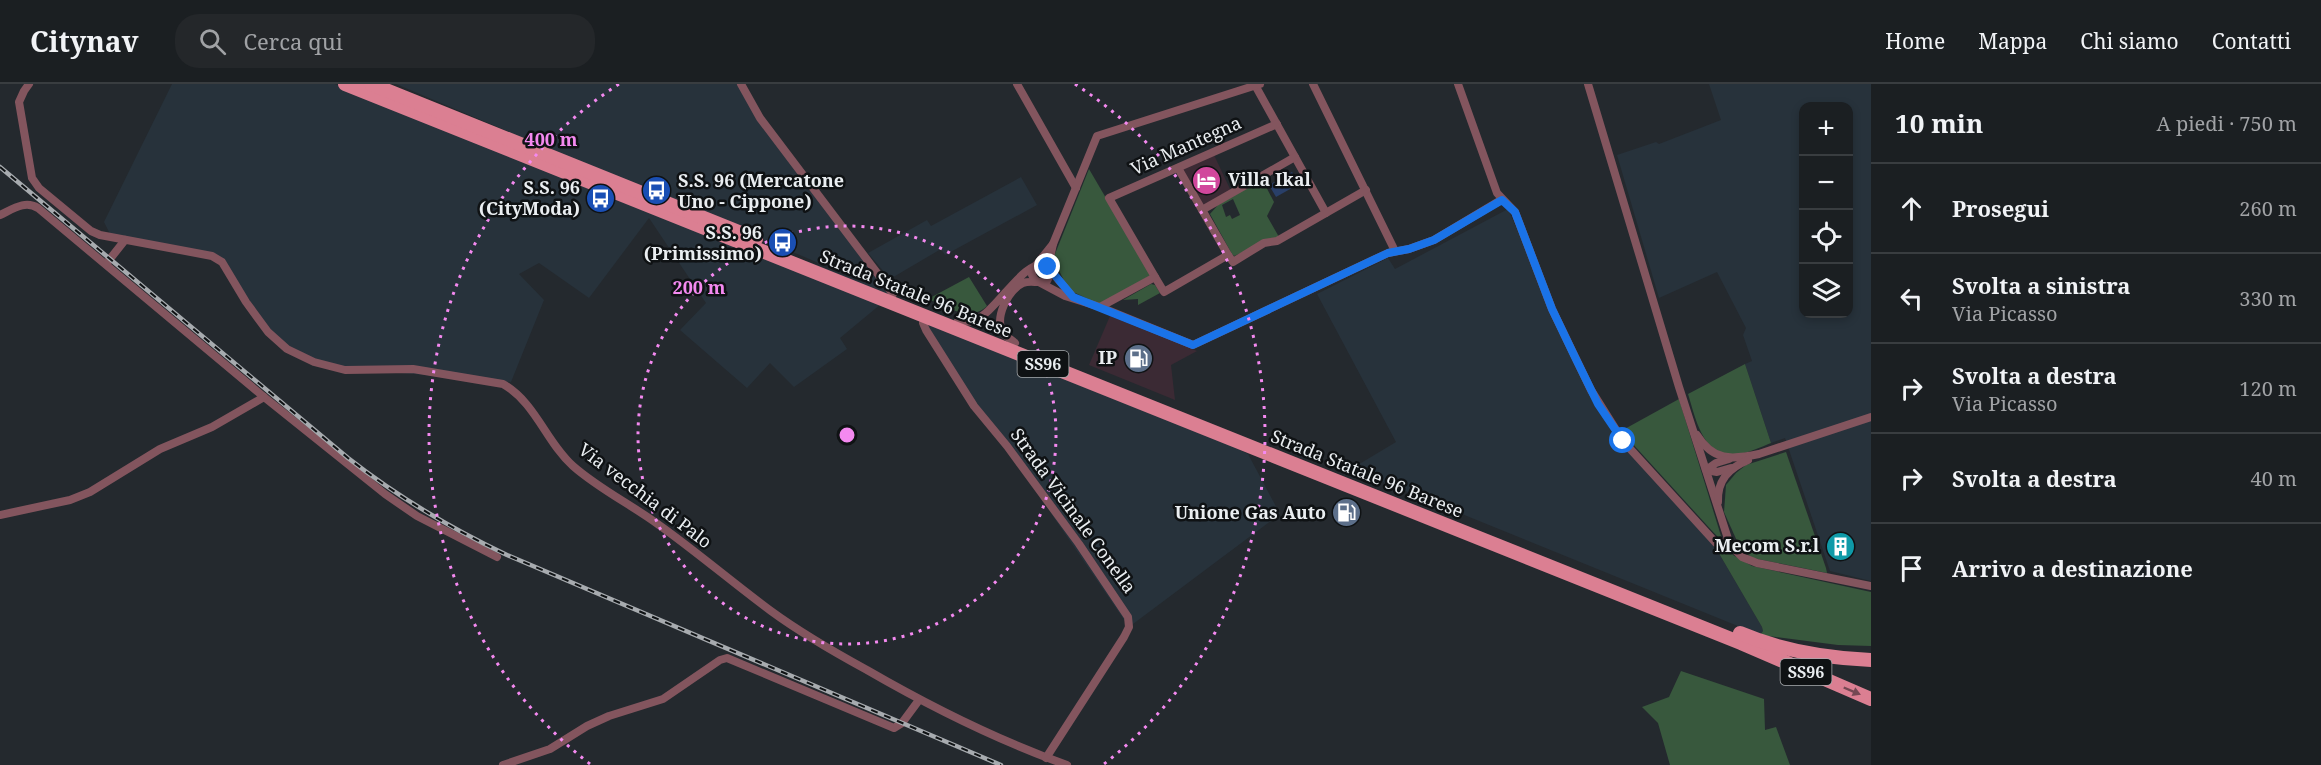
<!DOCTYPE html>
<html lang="it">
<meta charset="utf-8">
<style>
:root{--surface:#1b1f22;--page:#24272a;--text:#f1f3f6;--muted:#a0a2a5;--line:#393d40}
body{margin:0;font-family:"Noto Serif",serif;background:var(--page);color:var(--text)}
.controls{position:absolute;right:18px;top:18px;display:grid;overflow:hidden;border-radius:12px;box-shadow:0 3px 9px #0003}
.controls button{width:54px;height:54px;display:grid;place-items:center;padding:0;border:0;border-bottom:2px solid var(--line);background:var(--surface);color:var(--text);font:30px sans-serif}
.stop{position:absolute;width:18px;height:18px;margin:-14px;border:4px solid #1a73e8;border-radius:50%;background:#fff}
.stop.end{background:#1a73e8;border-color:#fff;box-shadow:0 2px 6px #0008}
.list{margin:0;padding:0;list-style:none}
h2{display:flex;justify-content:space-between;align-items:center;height:78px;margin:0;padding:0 24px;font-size:26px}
h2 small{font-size:20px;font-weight:400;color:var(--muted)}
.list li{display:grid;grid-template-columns:39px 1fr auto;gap:18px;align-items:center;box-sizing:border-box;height:90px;padding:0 24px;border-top:2px solid var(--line)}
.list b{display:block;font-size:22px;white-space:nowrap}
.list p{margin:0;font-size:20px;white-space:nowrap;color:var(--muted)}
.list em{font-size:20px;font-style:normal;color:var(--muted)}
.icon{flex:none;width:33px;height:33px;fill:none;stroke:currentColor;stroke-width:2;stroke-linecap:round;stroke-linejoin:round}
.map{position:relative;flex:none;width:1871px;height:681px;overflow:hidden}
header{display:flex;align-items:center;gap:36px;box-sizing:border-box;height:84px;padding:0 30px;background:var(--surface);border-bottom:2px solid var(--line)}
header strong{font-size:28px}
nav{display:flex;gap:33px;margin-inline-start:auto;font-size:21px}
.search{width:420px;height:54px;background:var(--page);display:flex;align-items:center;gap:15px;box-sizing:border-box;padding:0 21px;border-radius:24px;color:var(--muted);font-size:22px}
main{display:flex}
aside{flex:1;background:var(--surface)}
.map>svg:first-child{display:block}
.commercial{fill:#3b2a34}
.built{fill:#27323b;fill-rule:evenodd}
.green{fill:#38583d;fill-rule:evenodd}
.water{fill:#293f68}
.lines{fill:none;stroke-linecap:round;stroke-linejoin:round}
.street{stroke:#83555e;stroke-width:8}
.primary{stroke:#db7f92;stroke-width:14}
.rail-casing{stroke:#a7abaf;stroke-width:4.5}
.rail{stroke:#0f1214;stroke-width:2;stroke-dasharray:7;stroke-linecap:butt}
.oneway{fill:#754853}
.route{stroke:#1a73e8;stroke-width:8}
.ring{fill:none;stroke:#f489f0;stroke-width:3;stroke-dasharray:3 6}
.labels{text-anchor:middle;stroke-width:5;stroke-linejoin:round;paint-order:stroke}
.shield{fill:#0f1214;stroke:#a8acaf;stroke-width:1.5}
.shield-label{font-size:16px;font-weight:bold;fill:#eaeef1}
.street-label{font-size:18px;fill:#eaeef1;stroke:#0f1214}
.poi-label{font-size:18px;font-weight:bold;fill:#eaeef1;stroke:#0f1214;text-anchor:end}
.centre{fill:#f489f0;stroke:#0f1214;stroke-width:3}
.ring-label{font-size:18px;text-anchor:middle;font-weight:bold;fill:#f489f0;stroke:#0f1214;stroke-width:5;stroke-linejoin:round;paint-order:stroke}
</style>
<header>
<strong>Citynav</strong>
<div class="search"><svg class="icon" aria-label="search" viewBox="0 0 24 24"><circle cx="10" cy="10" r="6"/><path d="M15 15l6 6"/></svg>Cerca qui</div>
<nav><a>Home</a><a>Mappa</a><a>Chi siamo</a><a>Contatti</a></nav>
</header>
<main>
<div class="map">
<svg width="1871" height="681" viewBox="0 0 1871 681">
<rect width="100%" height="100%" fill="#24292e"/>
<g class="commercial">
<polygon points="1214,71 1231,107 1204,123 1182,85"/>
<polygon points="1110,232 1197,267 1171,281 1175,316 1089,281"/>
</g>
<g class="built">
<polygon points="172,0 335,0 873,202 396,0 741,0 760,34 893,210 840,254 847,265 794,303 770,279 747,304 680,246 706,219 649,134 589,214 539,179 519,190 544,216 511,298 365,286 314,278 278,256 222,178 112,154 104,138"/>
<path d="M1709,0H1871V497L1830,487L1785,354L1771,359L1745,280L1752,277L1743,251L1746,244L1717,188L1659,214L1617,71L1656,58L1659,60L1721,36ZM1804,22H1848V230H1804Z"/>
<polygon points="1021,93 1037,121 945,171 941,165 890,195 868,169 927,136 931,142"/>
<polygon points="1508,125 1589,308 1717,466 1762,543 1763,547 1760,551 1351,385 1396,358 1317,210 1388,174 1395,185"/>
<polygon points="917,234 1216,354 1248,370 1280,430 1129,543"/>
</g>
<g class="green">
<polygon points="1089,85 1151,191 1101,221 1069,206 1053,175"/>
<path d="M1262,95L1274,118L1267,132L1279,153L1234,172L1232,170L1210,130L1218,121ZM1233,115L1240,131L1232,135L1230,131L1226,133L1222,121Z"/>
<path d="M969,193L987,222C969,239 948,223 928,215Z"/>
<polygon points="1151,200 1155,201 1160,209 1138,221 1138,215 1123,216"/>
<path d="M1745,280L1771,359C1761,363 1750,368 1740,370C1703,377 1696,335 1688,310Z"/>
<polygon points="1679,315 1721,452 1718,453 1714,449 1621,347"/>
<polygon points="1786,368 1826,484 1827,489 1753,474 1741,466 1724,428 1726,401 1736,389 1746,381"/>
<polygon points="1727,464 1733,471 1752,482 1871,508 1871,562 1838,561 1760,551 1763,547 1762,543 1717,466"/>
<polygon points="1681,587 1764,615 1765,646 1776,643 1790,681 1670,681 1658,639 1642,623 1669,613"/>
</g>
<polygon class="water" points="1292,88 1299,100 1276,113 1269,101"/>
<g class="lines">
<g class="street">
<path d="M29,0L24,7L19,18L32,94L39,104L91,147L100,151L212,172L222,178L246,218L268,248L287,265L314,278L345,286L413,285L503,300C536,319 546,358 573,382C599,405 632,421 659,441C697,468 733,499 771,527C801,549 834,568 867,586C931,623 997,656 1067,681"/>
<polyline points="741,0 760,34 893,210"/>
<polyline points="1017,0 1076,104"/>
<polyline points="1313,0 1395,167"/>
<polyline points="1458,0 1497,109 1515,128 1552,225 1591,306 1623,357 1716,459 1728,458"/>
<polyline points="1588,0 1679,303 1730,461 1742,473 1757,479 1871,502"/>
<polyline points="1255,1 1326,129"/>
<polyline points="1178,84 1228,171"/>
<polyline points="1202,126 1295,73"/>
<path d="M0,131C13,125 25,116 38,124L264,313L385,410L417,432L497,473"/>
<polyline points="1053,160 1033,185 1032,191 1035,196 1065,212 1100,223 1193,261 1388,169 1409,165 1434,156 1501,116"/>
<polyline points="106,180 125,156"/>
<polyline points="1048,183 1053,160 1097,52 1260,0"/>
<polyline points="1050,186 1073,213"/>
<polyline points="1155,193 1109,114 1277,40"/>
<polyline points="1100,223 1155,193 1164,208 1228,171 1233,178 1264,159 1277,157 1366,106"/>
<polyline points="925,233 923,239 926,246 974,322 1007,362 1079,460 1128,533 1129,543 1124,553 1046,674"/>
<path d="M958,237C963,237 968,238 972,237C996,231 1022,175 1046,181L1051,189L1047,197C1039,200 1031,196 1023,199C1008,206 993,235 1004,250C1006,253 1012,256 1015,259"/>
<path d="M1697,351C1713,377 1731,376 1759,370L1871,333"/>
<polyline points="1729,375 1716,379 1706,386 1717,388 1731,384"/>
<path d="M1718,418C1717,396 1729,384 1748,376"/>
<polyline points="0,431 70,416 90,408 160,365 212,343 264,313"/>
<polyline points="503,681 550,665 587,642 609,632 663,615 720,576 727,574 894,644 902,639 919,616"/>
</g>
<g class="primary">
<polyline points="345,0 1741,559 1871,615"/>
<polyline points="371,0 756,155"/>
<path d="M1740,549C1782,567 1826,574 1871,576"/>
</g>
<defs>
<path id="rail" d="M0,83L348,374C398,413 450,444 507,471L1001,681"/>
</defs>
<use href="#rail" class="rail-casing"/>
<use href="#rail" class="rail"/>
</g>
<defs><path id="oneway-solid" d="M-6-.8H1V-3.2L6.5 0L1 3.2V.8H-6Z" transform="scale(1.5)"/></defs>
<use class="oneway" href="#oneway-solid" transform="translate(1852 607) rotate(23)"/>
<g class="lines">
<polyline class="route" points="1048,183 1073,213 1193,261 1388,169 1409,165 1434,156 1502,116 1515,128 1552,225 1574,271 1598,320 1623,357"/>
</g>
<g class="ring">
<circle cx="847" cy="351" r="209"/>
<path d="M590 680A418 418 0 0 1 619 0M1075 0A418 418 0 0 1 1104 680"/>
</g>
<defs>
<symbol id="hotel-disc" viewBox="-11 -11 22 22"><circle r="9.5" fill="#d1479c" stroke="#0f1214"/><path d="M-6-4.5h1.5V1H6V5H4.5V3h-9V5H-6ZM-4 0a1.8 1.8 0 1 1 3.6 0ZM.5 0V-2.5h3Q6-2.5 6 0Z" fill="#fff"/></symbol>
<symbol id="bus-disc" viewBox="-11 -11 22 22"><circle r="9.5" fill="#1a4fb4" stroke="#0f1214"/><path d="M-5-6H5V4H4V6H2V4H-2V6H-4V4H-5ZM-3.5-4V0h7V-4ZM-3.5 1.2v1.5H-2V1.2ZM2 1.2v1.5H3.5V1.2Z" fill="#fff"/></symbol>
<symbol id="fuel-disc" viewBox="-11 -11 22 22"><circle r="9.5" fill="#5c6f8a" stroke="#0f1214"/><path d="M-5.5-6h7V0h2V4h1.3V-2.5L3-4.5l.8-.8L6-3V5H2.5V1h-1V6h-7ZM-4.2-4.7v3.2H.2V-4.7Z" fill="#fff"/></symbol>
<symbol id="building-disc" viewBox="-11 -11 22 22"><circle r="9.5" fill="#0f9aa8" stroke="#0f1214"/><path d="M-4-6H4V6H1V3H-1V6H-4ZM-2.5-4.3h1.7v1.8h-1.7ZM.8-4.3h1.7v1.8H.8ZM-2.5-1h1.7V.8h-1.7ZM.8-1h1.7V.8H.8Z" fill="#fff"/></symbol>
</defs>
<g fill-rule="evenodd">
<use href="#hotel-disc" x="1190" y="80" width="33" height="33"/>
<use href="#bus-disc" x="640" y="90" width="33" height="33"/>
<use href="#bus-disc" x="584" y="98" width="33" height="33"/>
<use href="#bus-disc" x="766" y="142" width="33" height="33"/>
<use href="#fuel-disc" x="1122" y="258" width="33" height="33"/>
<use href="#fuel-disc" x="1330" y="412" width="33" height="33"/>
<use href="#building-disc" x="1824" y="446" width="33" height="33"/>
</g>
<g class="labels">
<g class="shield">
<rect x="1017.5" y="267" width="51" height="26" rx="4.5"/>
<rect x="1780.5" y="575" width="51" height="26" rx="4.5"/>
</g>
<g class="shield-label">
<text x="1043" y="286">SS96</text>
<text x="1806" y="594">SS96</text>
</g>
<g class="street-label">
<text transform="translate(1186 62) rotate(-24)" y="6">Via Mantegna</text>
<text transform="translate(916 210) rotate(22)" y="6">Strada Statale 96 Barese</text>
<text transform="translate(1367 390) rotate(22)" y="6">Strada Statale 96 Barese</text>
<text transform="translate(645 412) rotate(37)" y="6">Via vecchia di Palo</text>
<text transform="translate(1073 427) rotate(54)" y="6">Strada Vicinale Conella</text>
</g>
<g class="poi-label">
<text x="1228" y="102" text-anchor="start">Villa Ikal</text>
<text x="678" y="103" text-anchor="start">S.S. 96 (Mercatone<tspan x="678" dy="21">Uno - Cippone)</tspan></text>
<text x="580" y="110">S.S. 96<tspan x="580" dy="21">(CityModa)</tspan></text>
<text x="762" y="155">S.S. 96<tspan x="762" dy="21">(Primissimo)</tspan></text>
<text x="1117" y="280">IP</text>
<text x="1326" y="435">Unione Gas Auto</text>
<text x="1819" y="468">Mecom S.r.l</text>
</g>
</g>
<circle cx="847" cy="351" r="9" class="centre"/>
<g class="ring-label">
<text x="551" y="62">400 m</text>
<text x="699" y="210">200 m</text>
</g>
</svg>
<div class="controls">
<button>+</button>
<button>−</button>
<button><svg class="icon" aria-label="locate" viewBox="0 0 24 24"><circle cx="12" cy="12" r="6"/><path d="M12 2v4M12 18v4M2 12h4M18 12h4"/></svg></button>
<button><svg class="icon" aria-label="layers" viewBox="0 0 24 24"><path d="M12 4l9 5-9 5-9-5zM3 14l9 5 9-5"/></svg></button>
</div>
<div class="stop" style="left:1623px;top:357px"></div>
<div class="stop end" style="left:1048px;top:183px"></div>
</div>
<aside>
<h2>10 min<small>A piedi · 750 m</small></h2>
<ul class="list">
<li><svg class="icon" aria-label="ahead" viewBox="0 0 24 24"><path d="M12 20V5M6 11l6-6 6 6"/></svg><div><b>Prosegui</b></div><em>260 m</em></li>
<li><svg class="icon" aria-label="left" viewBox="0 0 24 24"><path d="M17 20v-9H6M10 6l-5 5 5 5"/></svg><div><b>Svolta a sinistra</b><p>Via Picasso</p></div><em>330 m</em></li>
<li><svg class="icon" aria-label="right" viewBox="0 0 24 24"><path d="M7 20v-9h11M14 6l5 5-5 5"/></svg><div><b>Svolta a destra</b><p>Via Picasso</p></div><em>120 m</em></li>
<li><svg class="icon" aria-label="right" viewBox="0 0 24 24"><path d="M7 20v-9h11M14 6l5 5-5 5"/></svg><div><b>Svolta a destra</b></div><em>40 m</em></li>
<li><svg class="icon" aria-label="arrive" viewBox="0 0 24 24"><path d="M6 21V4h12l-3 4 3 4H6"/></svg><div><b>Arrivo a destinazione</b></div></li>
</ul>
</aside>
</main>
